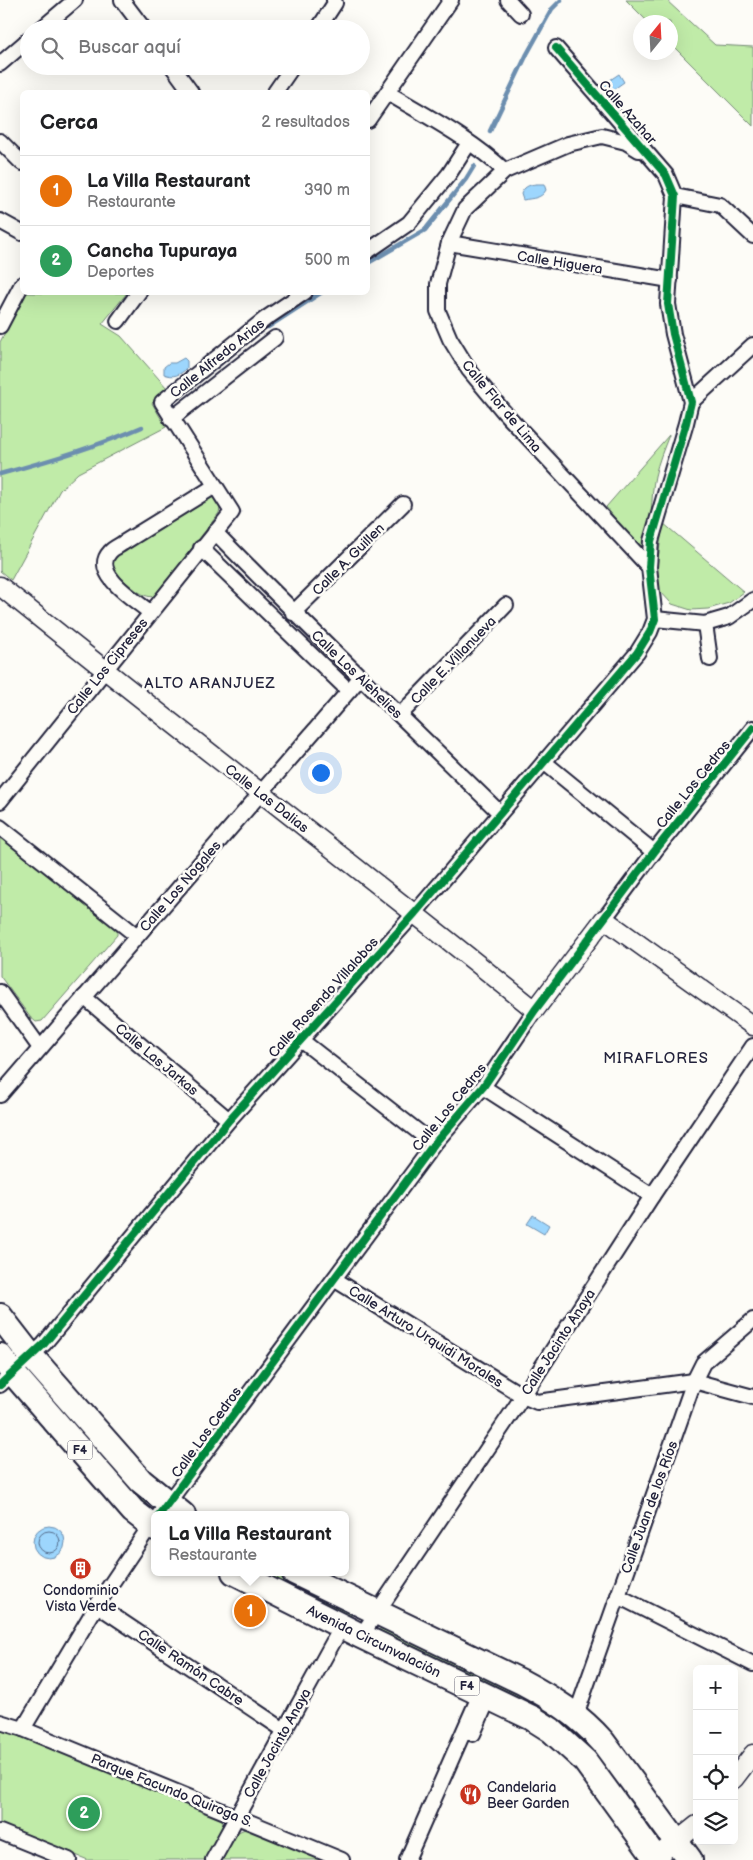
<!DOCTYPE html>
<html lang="es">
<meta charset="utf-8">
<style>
:root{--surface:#fff;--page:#f6f6f6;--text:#202124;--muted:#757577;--line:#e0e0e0;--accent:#c8321e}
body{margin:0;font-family:"Balsamiq Sans",sans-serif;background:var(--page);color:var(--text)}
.controls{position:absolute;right:15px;bottom:15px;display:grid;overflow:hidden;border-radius:8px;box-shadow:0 5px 20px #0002}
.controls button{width:45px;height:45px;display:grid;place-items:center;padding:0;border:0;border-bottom:1px solid var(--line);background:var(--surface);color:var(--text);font:25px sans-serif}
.compass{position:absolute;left:633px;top:15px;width:45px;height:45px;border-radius:50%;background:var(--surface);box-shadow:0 5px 20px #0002;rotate:18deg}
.you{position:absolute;left:320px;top:772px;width:18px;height:18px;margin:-12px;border:4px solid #fff;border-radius:50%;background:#1a73e8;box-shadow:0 0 0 8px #1a73e833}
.badge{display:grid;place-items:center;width:32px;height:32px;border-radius:50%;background:var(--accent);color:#fff;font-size:16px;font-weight:700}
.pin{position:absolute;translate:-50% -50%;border:2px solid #fff;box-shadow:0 1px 5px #0006}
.popup{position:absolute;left:151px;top:1511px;width:198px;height:65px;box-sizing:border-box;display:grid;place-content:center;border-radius:8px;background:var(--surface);filter:drop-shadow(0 1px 4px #0005);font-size:16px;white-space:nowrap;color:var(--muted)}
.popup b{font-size:19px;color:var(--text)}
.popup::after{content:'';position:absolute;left:50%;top:100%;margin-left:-10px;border:10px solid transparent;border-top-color:var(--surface)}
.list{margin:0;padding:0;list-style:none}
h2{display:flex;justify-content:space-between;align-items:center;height:65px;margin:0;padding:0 20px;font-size:21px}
h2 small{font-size:16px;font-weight:400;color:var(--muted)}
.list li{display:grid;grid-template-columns:32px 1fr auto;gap:15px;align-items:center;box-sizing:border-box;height:70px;padding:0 20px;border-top:1px solid var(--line)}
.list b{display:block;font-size:19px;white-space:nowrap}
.list p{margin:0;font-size:16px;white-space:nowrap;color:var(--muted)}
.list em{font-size:16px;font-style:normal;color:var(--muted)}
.icon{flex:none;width:28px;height:28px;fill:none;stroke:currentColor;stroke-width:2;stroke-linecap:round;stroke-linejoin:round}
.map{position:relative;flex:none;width:753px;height:1860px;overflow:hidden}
.search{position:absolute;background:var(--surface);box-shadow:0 5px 20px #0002;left:20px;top:20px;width:350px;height:55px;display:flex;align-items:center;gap:12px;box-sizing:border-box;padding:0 18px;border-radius:28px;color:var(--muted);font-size:19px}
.panel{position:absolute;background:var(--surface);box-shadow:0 5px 20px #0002;left:20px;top:90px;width:350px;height:205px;border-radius:8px}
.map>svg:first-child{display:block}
.green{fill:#c0eba8;stroke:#718672}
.water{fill:#9dd6fd;stroke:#6c8eaf}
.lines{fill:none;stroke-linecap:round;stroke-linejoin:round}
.shore{stroke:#536a89;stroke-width:1}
.stream{stroke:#6c8eaf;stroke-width:4.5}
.minor-casing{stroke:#22223b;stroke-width:18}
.tertiary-casing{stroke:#22223b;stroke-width:21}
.trunk-casing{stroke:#22223b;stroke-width:28}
.minor{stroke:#fdfcf7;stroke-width:14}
.tertiary{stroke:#fdfcf7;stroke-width:18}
.trunk{stroke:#fdfcf7;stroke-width:24}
.cycleway-casing{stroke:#fdfcf7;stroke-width:11}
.cycleway{stroke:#00873e;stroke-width:8}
.labels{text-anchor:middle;stroke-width:5;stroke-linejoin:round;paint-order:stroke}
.shield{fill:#fdfcf7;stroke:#646373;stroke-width:1}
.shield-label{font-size:12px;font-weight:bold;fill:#22223b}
.street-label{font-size:14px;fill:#22223b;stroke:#fdfcf7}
.poi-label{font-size:14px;fill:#22223b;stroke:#fdfcf7}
.neighbourhood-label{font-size:15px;letter-spacing:1px;fill:#22223b;stroke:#fdfcf7}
</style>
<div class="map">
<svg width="753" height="1860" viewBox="0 0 753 1860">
<rect width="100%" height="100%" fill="#fdfcf7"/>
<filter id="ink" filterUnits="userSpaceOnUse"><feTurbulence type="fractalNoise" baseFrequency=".02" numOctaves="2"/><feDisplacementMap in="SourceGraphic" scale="10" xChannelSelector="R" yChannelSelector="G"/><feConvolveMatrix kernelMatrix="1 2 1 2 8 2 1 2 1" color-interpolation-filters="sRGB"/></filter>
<g filter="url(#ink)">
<g class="green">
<polygon points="626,0 666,0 715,45 753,47 753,126 671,44 670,22 648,22"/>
<polygon points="26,293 127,293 102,324 121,336 167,388 152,403 166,427 78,473 60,490 11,580 0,571 0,342"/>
<path d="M669,435C664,448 658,462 655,476C650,496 654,530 642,546L634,543L606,507Z"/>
<path d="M210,495L213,496L220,508L219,513L155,596C143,601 122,578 112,569V558Z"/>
<polygon points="663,523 744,592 729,603 708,609 691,610 672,604 659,590 656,573"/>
<polygon points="0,835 117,927 117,935 42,1021 36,1022 30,1017 0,976"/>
<polygon points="37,1378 149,1500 143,1506 32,1383"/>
<polygon points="257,1572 275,1572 353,1611 350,1618"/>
<polygon points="383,1624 521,1691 564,1717 599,1754 659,1837 653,1842 520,1699 378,1633"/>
<polygon points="0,1729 25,1737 220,1816 223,1822 222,1827 204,1860 88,1860 0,1824"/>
<polygon points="245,1829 251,1829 327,1860 222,1860 238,1832"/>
</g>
<g class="water">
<polygon points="619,74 624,82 610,92 604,84"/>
<path d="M536,184H544L546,190C541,199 533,198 523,200L521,194C524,187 528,185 536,184Z"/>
<path d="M184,358L187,361V368C180,375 174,378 164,374V367L169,363H175Z"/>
<polygon points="533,1215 549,1225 544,1234 527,1224"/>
<circle cx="49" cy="1542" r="16"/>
</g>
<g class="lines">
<circle class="shore" cx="49" cy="1542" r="11"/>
<g class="stream">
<polyline points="490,131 527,54 552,9 561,0"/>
<polyline points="368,263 425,230 466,179 474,166"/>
<polyline points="268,327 322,292"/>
<path d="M0,474C49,461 96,447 142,427"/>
</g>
<defs>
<g id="minor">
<polyline points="122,0 144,29"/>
<polyline points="508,0 521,14"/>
<polyline points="41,29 75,0"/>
<polyline points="318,29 335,3 334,0"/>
<polyline points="0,64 29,39"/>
<polyline points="172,66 191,92"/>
<polyline points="275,92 293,66"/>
<path d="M388,93C428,117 471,139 505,171"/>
<polyline points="368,120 451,0"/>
<polyline points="0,141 22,163"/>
<polyline points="639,150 626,142 602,136 568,144 505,171 465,209 449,243 438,284 438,311 450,339 469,370 504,412 649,567"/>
<polyline points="675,196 720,205 753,236"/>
<polyline points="0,221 22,233"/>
<polyline points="449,243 670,280"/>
<polyline points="368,251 409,223 449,174 469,143"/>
<polyline points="118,321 139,292"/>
<polyline points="0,326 22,284"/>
<polyline points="691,402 753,345"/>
<polyline points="171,419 275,338"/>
<path d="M215,532C308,628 405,720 500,813"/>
<polyline points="201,548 349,691"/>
<path d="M150,612C136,601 90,573 110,552C113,548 119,546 123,543L215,486"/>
<polyline points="293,613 403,504"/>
<polyline points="655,619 705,624 729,617 753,600"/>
<polyline points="705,624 710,659"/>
<polyline points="400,715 506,605"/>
<polyline points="544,762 654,852"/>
<polyline points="0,801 232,512 162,402 265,319 305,292"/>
<polyline points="0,827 137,936"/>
<polyline points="604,919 654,852 753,728"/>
<polyline points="0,992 40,1048"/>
<polyline points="84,997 229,1120"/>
<polyline points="301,1040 434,1144"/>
<polyline points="483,1087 652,1196"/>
<polyline points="0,1095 360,678"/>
<polyline points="334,1279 523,1396 537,1402 694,1381 753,1397"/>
<polyline points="0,1385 44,1344 229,1120 415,913 544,762 637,653 650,632 655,619 649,567 651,541 686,423 691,402 673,334 668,304 675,196 666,175 556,48"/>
<polyline points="159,1515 434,1144 483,1087 535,1010"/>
<polyline points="618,1596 753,1664"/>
<polyline points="97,1605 284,1730"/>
<polyline points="361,1636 523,1396 652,1196 753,1046"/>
<polyline points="576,1715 694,1381 703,1363 753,1320"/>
<polyline points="0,1722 23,1729 342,1860"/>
<polyline points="23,1729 97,1605 154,1520"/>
<polyline points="473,1734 489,1697"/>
<polyline points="0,1832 69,1860"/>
<polyline points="213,1860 342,1626"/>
<polyline points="407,1860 481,1692"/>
</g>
<g id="tertiary">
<path d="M0,586C177,729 358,867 535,1010L604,919L753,1026"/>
<polyline points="734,1779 753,1754"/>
<polyline points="655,1857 677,1841 697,1825"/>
</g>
<g id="trunk">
<polyline points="0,1316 31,1356 141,1481 183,1515"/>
<polyline points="0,1356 13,1373 133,1511 155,1528"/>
<polyline points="234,1572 361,1636 532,1718 551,1730 585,1761 657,1860"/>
<path d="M294,1572L522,1682C554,1699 579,1715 603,1742L690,1860"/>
</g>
</defs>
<use href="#minor" class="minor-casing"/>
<use href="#tertiary" class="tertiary-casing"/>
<use href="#trunk" class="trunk-casing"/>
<use href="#minor" class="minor"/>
<use href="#tertiary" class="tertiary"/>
<use href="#trunk" class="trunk"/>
<defs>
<g id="cycleway">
<polyline points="0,1385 44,1344 229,1120 415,913 544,762 637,653 650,632 655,619 649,567 651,541 686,423 691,402 673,334 668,304 675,196 666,175 556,48"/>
<polyline points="159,1515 434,1144 483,1087 535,1010 654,852 753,728"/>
</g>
</defs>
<use href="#cycleway" class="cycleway-casing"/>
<use href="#cycleway" class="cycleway"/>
</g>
</g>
<defs>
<symbol id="building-disc" viewBox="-11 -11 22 22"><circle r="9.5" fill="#c8321e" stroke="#fdfcf7"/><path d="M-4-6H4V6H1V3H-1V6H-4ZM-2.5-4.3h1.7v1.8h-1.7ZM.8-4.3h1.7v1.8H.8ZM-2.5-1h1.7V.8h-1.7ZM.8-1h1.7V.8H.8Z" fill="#fff"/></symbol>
<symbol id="restaurant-disc" viewBox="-11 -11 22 22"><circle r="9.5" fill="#c8321e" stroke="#fdfcf7"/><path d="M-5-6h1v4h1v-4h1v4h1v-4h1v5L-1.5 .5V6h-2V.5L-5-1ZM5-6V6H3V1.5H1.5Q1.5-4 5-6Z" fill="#fff"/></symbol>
</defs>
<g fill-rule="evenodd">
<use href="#building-disc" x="68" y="1556" width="25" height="25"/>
<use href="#restaurant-disc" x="458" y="1782" width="25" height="25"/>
</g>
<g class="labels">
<g class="shield">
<rect x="67.5" y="1440.5" width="25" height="19" rx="4"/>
<rect x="454.5" y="1676.5" width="25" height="19" rx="4"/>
</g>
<g class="shield-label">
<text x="80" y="1454">F4</text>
<text x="467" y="1690">F4</text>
</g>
<g class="street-label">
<text transform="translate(628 112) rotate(49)" y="5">Calle Azahar</text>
<text transform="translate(560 262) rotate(9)" y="5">Calle Higuera</text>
<text transform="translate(217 358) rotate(-39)" y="5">Calle Alfredo Arias</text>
<text transform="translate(502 406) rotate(50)" y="5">Calle Flor de Lima</text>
<text transform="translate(348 559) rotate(-45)" y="5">Calle A. Guillen</text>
<text transform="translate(453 660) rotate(-46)" y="5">Calle E. Villanueva</text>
<text transform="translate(107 666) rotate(-51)" y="5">Calle Los Cipreses</text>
<text transform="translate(357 674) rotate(44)" y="5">Calle Los Alehelies</text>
<text transform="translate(693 784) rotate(-51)" y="5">Calle Los Cedros</text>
<text transform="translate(267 798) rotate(38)" y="5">Calle Las Dalias</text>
<text transform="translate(180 886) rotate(-49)" y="5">Calle Los Nogales</text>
<text transform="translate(323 997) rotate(-48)" y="5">Calle Rosendo Villalobos</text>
<text transform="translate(157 1059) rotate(40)" y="5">Calle Las Jarkas</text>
<text transform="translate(449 1107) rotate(-51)" y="5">Calle Los Cedros</text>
<text transform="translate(426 1336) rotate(32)" y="5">Calle Arturo Urquidi Morales</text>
<text transform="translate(558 1342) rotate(-57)" y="5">Calle Jacinto Anaya</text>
<text transform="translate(206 1432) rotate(-54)" y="5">Calle Los Cedros</text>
<text transform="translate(649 1507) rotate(-70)" y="5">Calle Juan de los Ríos</text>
<text transform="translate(374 1641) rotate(26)" y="5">Avenida Circunvalación</text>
<text transform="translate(191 1667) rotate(34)" y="5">Calle Ramón Cabre</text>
<text transform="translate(277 1743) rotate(-61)" y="5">Calle Jacinto Anaya</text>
<text transform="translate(172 1790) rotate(22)" y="5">Parque Facundo Quiroga S.</text>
</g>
<g class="poi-label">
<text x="81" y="1595">Condominio<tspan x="81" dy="16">Vista Verde</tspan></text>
<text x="487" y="1792" text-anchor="start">Candelaria<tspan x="487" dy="16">Beer Garden</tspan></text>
</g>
<g class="neighbourhood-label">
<text x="210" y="688">ALTO ARANJUEZ</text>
<text x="656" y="1063">MIRAFLORES</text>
</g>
</g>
</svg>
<div class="controls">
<button>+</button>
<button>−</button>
<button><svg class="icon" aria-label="locate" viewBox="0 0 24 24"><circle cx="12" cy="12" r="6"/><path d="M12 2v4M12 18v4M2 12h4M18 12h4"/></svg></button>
<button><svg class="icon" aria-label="layers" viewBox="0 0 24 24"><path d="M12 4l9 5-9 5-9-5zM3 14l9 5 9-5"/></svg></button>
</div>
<svg class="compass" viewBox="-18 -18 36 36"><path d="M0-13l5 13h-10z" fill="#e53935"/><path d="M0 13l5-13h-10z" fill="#757577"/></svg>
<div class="you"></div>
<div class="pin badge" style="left:250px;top:1611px;background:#e8710a">1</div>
<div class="popup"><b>La Villa Restaurant</b>Restaurante</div>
<div class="pin badge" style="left:84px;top:1813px;background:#2e9e5b">2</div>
<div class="search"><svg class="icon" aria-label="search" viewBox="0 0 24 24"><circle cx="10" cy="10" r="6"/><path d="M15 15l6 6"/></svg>Buscar aquí</div>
<section class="panel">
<h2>Cerca<small>2 resultados</small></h2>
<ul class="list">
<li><span class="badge" style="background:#e8710a">1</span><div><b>La Villa Restaurant</b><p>Restaurante</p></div><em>390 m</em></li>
<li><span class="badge" style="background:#2e9e5b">2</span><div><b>Cancha Tupuraya</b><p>Deportes</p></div><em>500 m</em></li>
</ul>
</section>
</div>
